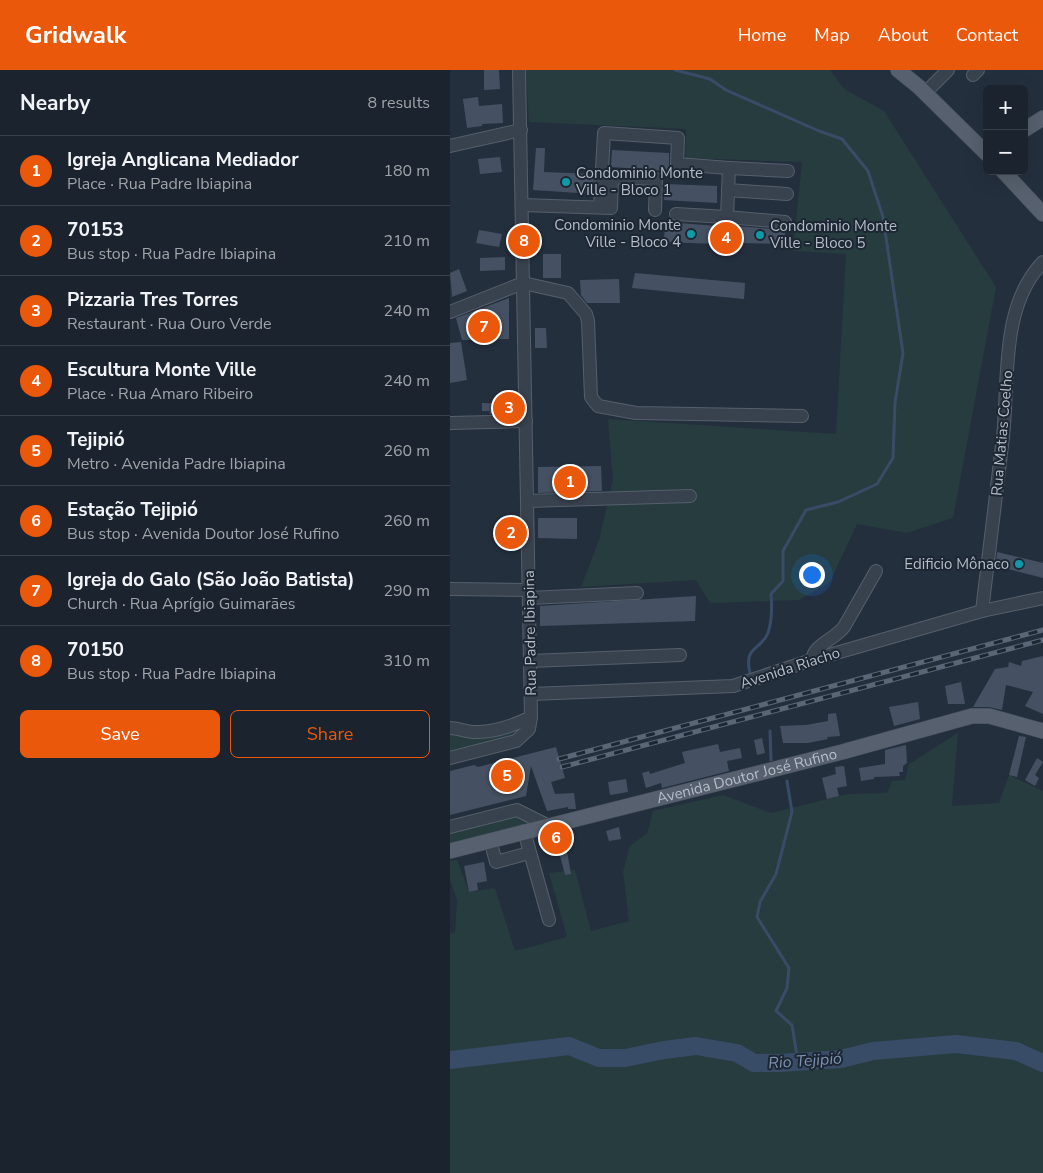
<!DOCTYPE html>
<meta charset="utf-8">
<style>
:root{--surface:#1b232e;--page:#242b36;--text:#f1f3f6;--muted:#a0a4aa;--line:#39404a;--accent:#ea580c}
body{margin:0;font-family:"Nunito Sans",sans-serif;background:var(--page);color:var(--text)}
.controls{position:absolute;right:15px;top:15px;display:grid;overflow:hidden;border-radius:8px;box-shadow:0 5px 20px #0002}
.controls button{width:45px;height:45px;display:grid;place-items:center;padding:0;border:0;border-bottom:1px solid var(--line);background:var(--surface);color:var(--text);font:25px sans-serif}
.you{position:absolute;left:361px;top:504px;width:18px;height:18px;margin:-12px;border:4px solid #fff;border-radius:50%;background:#1a73e8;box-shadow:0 0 0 8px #1a73e833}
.badge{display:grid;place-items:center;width:32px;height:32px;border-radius:50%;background:var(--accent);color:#fff;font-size:16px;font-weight:700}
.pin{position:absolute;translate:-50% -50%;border:2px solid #fff;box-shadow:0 1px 5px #0006}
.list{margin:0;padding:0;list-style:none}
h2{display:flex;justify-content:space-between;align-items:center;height:65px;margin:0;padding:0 20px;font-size:21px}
h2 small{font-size:16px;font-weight:400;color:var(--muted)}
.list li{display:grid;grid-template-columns:32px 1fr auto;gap:15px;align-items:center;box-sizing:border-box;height:70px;padding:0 20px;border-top:1px solid var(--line)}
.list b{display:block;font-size:19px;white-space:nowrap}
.list p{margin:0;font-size:16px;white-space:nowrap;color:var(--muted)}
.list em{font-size:16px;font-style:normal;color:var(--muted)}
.actions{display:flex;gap:10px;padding:15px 20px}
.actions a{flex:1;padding:11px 0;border:1px solid var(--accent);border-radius:8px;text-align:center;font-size:18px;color:var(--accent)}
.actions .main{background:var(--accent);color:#fff}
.map{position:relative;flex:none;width:593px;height:1103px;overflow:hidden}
header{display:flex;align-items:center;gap:30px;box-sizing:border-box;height:70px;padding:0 25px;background:var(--accent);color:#fff}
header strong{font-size:24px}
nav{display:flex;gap:28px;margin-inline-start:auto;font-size:18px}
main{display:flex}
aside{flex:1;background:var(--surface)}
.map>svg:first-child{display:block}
.green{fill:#263c3f}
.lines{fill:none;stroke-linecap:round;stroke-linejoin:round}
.stream{stroke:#394c67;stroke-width:3}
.river{stroke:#394c67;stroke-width:18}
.building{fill:#455162}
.minor-casing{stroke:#565f6c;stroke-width:14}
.major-casing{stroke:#414a57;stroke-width:16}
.minor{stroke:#38414e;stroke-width:12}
.major{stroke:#56606e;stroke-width:15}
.rail-casing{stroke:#5a6575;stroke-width:5}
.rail{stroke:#1d2633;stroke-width:3;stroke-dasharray:9;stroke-linecap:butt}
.culture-dot{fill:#0f9aa8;stroke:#1d2633;stroke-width:2}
.labels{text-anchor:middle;stroke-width:4;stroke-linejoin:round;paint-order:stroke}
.poi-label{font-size:15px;fill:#b4bcc9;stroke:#1d2633;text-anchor:start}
.street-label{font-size:15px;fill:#b4bcc9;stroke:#1d2633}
.water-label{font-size:16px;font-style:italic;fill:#7c92b1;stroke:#1d2633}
</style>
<header>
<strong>Gridwalk</strong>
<nav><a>Home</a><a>Map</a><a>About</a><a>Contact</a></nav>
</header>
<main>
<aside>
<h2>Nearby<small>8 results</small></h2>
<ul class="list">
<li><span class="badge">1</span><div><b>Igreja Anglicana Mediador</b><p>Place · Rua Padre Ibiapina</p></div><em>180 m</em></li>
<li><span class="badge">2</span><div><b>70153</b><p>Bus stop · Rua Padre Ibiapina</p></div><em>210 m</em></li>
<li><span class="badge">3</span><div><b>Pizzaria Tres Torres</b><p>Restaurant · Rua Ouro Verde</p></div><em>240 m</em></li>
<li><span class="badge">4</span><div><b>Escultura Monte Ville</b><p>Place · Rua Amaro Ribeiro</p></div><em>240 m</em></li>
<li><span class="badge">5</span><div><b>Tejipió</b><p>Metro · Avenida Padre Ibiapina</p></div><em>260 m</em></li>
<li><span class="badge">6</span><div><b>Estação Tejipió</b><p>Bus stop · Avenida Doutor José Rufino</p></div><em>260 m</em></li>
<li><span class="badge">7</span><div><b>Igreja do Galo (São João Batista)</b><p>Church · Rua Aprígio Guimarães</p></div><em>290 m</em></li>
<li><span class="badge">8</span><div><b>70150</b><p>Bus stop · Rua Padre Ibiapina</p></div><em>310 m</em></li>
</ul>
<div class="actions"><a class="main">Save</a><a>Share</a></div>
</aside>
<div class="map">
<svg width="593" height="1103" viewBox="0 0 593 1103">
<rect width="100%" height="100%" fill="#242f3e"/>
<g class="green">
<polygon points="76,0 380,0 394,19 434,41 546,217 503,448 457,463 407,454 380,512 349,530 260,533 246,510 131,517 149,470 163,410 158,349 386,364 396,184 343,181 352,92 235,88 236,59 79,52"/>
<polygon points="82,649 80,660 0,690 0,657 16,660"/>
<polygon points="508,663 502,736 549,733 559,705 593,721 593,1103 0,1103 0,864 5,862 7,830 0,810 0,791 7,790 19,822 45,818 65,881 117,867 99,803 125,800 141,861 179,851 173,802 180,776 197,763 203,741 273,725 321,743 398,724 437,723 442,711 455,710 459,694"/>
<polygon points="67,741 89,753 0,774 0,758"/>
</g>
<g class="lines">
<g class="stream">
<path d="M225,0L260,9L276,20L369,61L392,69L418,101L433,147L453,283L445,333L443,388L427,414L388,432L356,440L333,481V511L321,524C322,536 322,551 318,563C310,582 292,575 301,607"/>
<polyline points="320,661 321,690"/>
<polyline points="337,711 342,742 326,804 310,832 307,847 339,898 337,918 326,941 342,955 348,992"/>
</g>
<polyline class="river" points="0,990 119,976 149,988 175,988 214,980 246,976 287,983 304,993 329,993 391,989 423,981 506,974 566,981 593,993"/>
</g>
<g class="building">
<polygon points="34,0 49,0 50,19 34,20"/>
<polygon points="28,27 29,36 52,34 53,53 32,54 32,56 17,58 13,29"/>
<polygon points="86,78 95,78 94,102 144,104 143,124 83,120"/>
<polygon points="162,80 219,83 219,101 161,97"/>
<polygon points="50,87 52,102 30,104 28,89"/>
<polygon points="215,114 267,116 267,133 214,130"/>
<polygon points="215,152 268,156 268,174 214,172"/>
<polygon points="286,156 335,160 335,174 285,173"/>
<polygon points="29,160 52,164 49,177 26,173"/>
<rect x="93" y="184" width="18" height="24"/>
<polygon points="55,187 55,200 30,201 30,188"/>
<polygon points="9,199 17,221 2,227 0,203"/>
<polygon points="185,203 295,213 294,229 182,218"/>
<polygon points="169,209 170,233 137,233 131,225 130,210"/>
<polygon points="59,228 59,269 12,270 6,248"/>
<polygon points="85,258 96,258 97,278 85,278"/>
<polygon points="11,272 17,310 0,313 0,273"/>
<polygon points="32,333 66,334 66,343 39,344 40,341 32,341"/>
<polygon points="151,396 152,421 88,423 88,397"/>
<polygon points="88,448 127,448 127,469 88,468"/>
<polygon points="547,482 593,493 593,508 546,496"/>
<polygon points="246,526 245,551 90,556 90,536"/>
<polygon points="593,586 593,644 575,636 583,622 556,615 552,640 539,637 523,637 545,599 558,597 559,592 571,596 572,591"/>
<polygon points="511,612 515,634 498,634 495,616"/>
<polygon points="468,632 470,649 444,656 439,637"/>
<polygon points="386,643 390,666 377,667 378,669 358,673 333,673 330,656 356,655 378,651 378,644"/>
<polygon points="569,666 576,667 567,707 559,705"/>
<polygon points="312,668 315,683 307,685 304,670"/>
<polygon points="268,674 270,682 290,678 292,688 277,691 279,701 212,718 211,713 196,718 192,703 199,701 200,704 235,693 232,682"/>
<polygon points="456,675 457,693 453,696 453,702 449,702 450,706 424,707 424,709 411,711 409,698 435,694 435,680"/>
<polygon points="106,677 115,708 101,712 105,724 124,723 126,739 118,739 118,737 97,741 81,696 76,726 0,745 0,701 24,695 28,697"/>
<polygon points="587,688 593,692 585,705 589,708 585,716 575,710"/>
<polygon points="394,696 397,716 387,718 389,726 377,729 372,708 386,704 385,697"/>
<polygon points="176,709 178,722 160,725 158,712"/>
<polygon points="169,757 171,769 159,771 156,761"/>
<polygon points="116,776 121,804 115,805 108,778"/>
<polygon points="34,792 37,811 27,813 28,820 19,822 14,796"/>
</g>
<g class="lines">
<defs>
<g id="minor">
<polyline points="523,5 528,0"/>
<polyline points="475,23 498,0"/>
<polyline points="0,76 71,60"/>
<polyline points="279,98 338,101"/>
<polyline points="278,120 337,124"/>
<polyline points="72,135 161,138 162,107 206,109 205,140"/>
<polyline points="150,137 154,63 228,68 227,94 279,98 277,147 335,152"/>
<polyline points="226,144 277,147"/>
<polyline points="0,242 73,213 118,223 136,244 138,251 141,327 148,336 186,343 352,346"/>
<polyline points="0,353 76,351"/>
<polyline points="77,431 240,426"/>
<polyline points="0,519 79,520"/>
<polyline points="79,528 187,523"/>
<path d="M532,541C539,483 546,425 553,367C559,310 550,236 593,192"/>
<path d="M362,590C364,574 384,570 394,557L426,501"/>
<polyline points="80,591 230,585"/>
<polyline points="81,624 283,616 362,590 532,541 593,528"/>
<path d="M0,658C9,658 18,663 28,662C46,662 65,655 81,647"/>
<polyline points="0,688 66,671 79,659 81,647 69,0"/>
<polyline points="0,757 67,740 97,755"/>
<polyline points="74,761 99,850"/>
<polyline points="40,770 46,792 79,783"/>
</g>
<g id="major">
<polyline points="448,0 469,17 537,84"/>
<polyline points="574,60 593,48"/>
<polyline points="553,101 593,144"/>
<path id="s1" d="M0,781L392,682L522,646H539L593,661"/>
</g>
</defs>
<use href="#minor" class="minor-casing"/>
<use href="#major" class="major-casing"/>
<use href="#minor" class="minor"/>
<use href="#major" class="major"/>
<defs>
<g id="rail">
<polyline points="109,689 593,560"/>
<polyline points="112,697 593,570"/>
</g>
</defs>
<use href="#rail" class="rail-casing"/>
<use href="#rail" class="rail"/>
</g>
<g class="culture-dot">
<circle cx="116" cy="112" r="5"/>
<circle cx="241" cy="164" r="5"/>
<circle cx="310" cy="165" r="5"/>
<circle cx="569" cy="494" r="5"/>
</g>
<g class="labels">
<g class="poi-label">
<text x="126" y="108">Condominio Monte<tspan x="126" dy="17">Ville - Bloco 1</tspan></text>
<text x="231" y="160" text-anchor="end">Condominio Monte<tspan x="231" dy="17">Ville - Bloco 4</tspan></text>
<text x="320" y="161">Condominio Monte<tspan x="320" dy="17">Ville - Bloco 5</tspan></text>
<text x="559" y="499" text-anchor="end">Edificio Mônaco</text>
</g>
<g class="street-label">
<text transform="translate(552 363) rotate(-85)" y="5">Rua Matias Coelho</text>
<text transform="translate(80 563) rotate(-91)" y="5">Rua Padre Ibiapina</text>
<text transform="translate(340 598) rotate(-18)" y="5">Avenida Riacho</text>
<text dy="5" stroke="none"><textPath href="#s1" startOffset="306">Avenida Doutor José Rufino</textPath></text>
</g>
<g class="water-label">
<text transform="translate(355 990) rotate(-4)" y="6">Rio Tejipió</text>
</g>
</g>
</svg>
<div class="controls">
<button>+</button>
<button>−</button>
</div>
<div class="you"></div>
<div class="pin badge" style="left:120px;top:412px">1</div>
<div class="pin badge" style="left:61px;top:463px">2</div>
<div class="pin badge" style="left:59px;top:338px">3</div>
<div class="pin badge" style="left:276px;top:168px">4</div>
<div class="pin badge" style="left:57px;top:706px">5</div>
<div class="pin badge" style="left:106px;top:768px">6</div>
<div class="pin badge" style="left:34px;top:257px">7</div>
<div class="pin badge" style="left:74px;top:171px">8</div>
</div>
</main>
